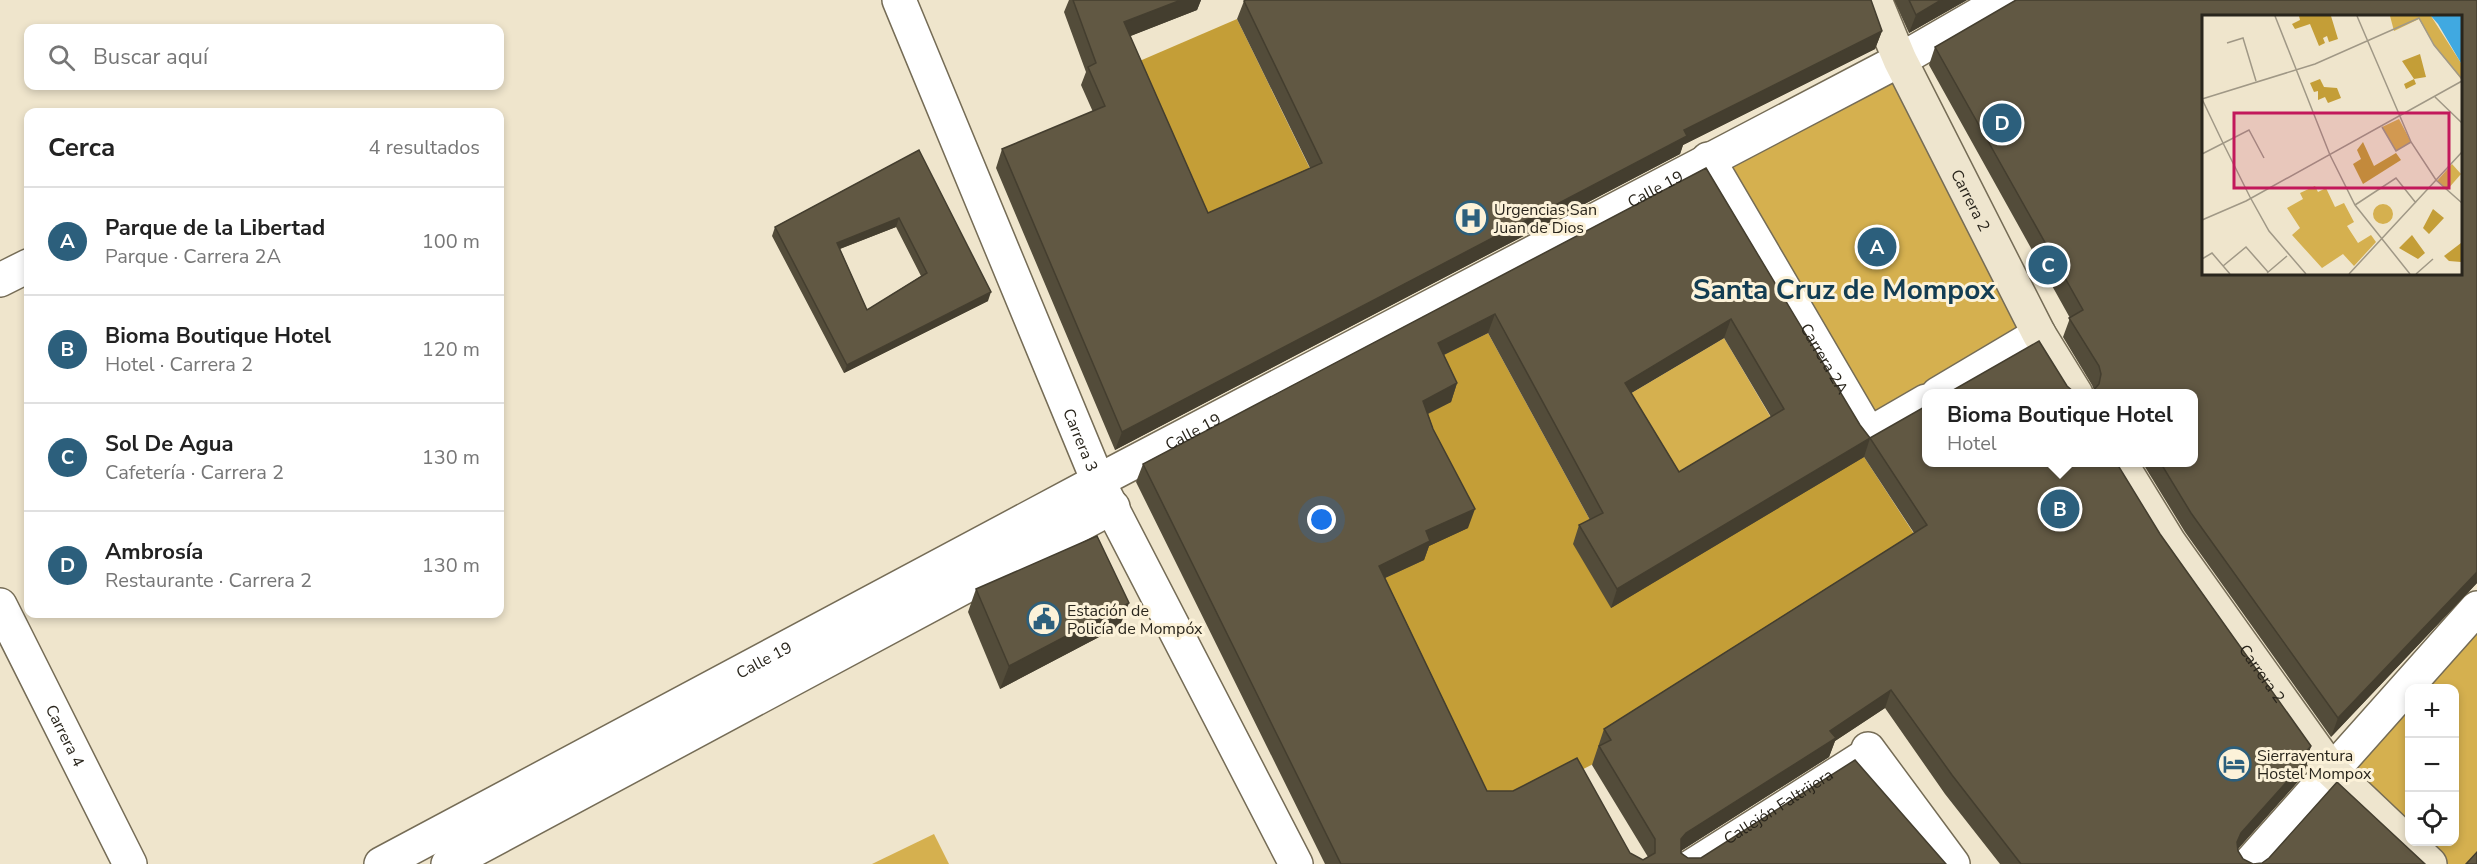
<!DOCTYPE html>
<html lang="es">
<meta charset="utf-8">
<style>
:root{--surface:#fff;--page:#f2f2f2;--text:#222;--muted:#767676;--line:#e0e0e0;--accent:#2c5f7c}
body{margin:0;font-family:"Nunito Sans",sans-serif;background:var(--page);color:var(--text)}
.controls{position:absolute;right:18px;bottom:18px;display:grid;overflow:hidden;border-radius:12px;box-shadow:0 3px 9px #0003}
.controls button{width:54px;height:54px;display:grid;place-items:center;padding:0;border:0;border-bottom:2px solid var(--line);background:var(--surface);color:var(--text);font:30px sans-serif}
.you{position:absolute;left:1322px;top:520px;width:21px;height:21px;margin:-15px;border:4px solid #fff;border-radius:50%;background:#1a73e8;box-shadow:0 0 0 9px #1a73e833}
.badge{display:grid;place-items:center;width:39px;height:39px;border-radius:50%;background:var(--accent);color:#fff;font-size:20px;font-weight:700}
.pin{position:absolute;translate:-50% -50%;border:3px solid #fff;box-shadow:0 2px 6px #0006}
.popup{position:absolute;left:1922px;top:389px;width:276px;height:78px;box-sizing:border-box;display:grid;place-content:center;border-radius:12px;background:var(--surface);filter:drop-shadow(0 2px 4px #0005);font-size:20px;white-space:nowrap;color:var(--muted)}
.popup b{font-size:22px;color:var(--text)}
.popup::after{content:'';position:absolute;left:50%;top:100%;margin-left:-12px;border:12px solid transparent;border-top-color:var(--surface)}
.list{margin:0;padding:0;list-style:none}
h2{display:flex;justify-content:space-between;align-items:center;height:78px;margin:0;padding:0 24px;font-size:26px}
h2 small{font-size:20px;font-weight:400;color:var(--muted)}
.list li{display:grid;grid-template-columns:39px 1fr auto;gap:18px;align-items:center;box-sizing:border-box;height:108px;padding:0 24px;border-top:2px solid var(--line)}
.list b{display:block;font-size:22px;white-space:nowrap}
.list p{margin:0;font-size:20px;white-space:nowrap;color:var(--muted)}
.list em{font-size:20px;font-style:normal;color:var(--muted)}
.icon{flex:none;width:33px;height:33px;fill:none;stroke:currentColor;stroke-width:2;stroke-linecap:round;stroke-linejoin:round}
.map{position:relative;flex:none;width:2477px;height:864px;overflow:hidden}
.search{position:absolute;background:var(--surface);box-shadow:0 3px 9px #0003;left:24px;top:24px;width:480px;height:66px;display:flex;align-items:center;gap:15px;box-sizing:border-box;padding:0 21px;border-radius:12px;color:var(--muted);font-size:22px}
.panel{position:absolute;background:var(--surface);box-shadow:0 3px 9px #0003;left:24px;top:108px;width:480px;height:510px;border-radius:12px}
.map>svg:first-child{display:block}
.green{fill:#d5b04f}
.forest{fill:#c49e37}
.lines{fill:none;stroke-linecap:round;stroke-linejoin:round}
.service-casing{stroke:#756c56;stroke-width:27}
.minor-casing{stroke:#756c56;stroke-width:36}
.secondary-casing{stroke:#756c56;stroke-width:36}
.service{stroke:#fff;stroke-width:24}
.minor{stroke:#fff;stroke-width:33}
.secondary{stroke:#eee5ce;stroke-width:33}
.wall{fill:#534c3a;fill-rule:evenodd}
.shaded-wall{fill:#443e2f}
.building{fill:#615843;stroke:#443e2f;stroke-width:1.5;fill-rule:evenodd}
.labels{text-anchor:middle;stroke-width:6;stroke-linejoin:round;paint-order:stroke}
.street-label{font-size:16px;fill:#29251c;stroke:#fcf2d9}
.poi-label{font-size:16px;fill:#29251c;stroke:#fcf2d9;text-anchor:start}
.town-label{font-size:28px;font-weight:bold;fill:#133d53;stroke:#fcf2d9}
.inset-road{fill:none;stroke:#a09886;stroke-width:1.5}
.view{fill:#c2185b;fill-opacity:0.15;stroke:#c2185b;stroke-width:3}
.inset-edge{fill:none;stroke:#29251c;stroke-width:3}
</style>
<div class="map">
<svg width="2477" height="864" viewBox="0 0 2477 864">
<rect width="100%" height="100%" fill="#efe5cc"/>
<g class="green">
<polygon points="1900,60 2039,334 1869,434 1708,159"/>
<polygon points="1724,338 1777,428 1672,491 1618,401"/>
<polygon points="2477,622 2477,861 2474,864 2430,864 2338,778 2409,698 2410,842 2454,842 2454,688 2418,688"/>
<polygon points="934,834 949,864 872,864"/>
</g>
<g class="forest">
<polygon points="1237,19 1316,181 1210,228 1128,66"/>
<polygon points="1488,333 1596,531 1864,457 1920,543 1598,748 1605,758 1485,819 1370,585 1423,560 1413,421 1431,361"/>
</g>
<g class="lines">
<defs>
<g id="service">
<path id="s1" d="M1687,864L1868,749"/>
</g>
<g id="minor">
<path id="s2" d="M899,0L1098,481L1296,864"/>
<path id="s3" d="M1708,159L1869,434L1926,401"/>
<polyline points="0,280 28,266"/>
<polyline points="1938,394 2039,334"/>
<path id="s4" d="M0,605L130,864"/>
<polyline points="1868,749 1953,864"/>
<path id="s5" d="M381,864L1098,481L1900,60L2004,0"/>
<polyline points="448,864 1113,507"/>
<polyline points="2249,864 2477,608"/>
</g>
<g id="secondary">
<path id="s6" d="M1875,0L1900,60L2039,334L2076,394"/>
<path id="s7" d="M2120,462L2169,542L2332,771L2430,864"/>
</g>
</defs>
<use href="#service" class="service-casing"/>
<use href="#minor" class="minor-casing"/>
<use href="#secondary" class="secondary-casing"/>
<use href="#service" class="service"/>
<use href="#minor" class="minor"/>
<use href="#secondary" class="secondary"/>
</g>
<g class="wall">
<polygon points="1069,0 1201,0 1197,10 1130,36 1208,213 1310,168 1237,19 1244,1 1882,31 1875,49 1683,145 1680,154 1115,450 996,168 1002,149 1093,112 1081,85 1086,72 1064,12"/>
<polygon points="1894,0 1967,0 1909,33"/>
<polygon points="1935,47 2477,583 2331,737 2185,532 2142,462 2193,462 2092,392 2094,390 2092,385 2063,337 2070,318 1929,65"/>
<path d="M919,150L988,301L844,373L772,236L775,227ZM896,227L921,276L867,310L840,249Z"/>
<path d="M1706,168L1860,425L1870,438L2160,534L2311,746L2308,756L2309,757L2303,776L2238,849V851L2243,859L2253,864H2425H2000L1945,794L1885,708L1835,741L1829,757L1681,851V853L1688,858L1946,864H1325L1136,482L1143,464ZM1488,333L1590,520L1579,525L1573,544L1611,608L1864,457L1914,533L1604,729L1592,765L1648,857L1643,860L1630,853L1487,791L1385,578L1424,560L1429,546L1468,528L1428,414L1451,402L1457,383L1444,355ZM1724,338L1771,417L1679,472L1631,393Z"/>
<polygon points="976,589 1120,626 1000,689 968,612"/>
</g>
<g class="shaded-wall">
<polygon points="1181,0 1201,0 1197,10 1118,41 1124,22"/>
<polygon points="1941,0 1967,0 1909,33 1916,15"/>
<polygon points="1882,31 1875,49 1683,145 1680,154 1115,450 1122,432 1684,130"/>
<polygon points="899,218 896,227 834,251 837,243"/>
<polygon points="991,292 988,301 844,373 847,365"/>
<polygon points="1495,314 1488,333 1431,361 1438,343"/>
<polygon points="1731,319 1724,338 1618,401 1625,383"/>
<polygon points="1457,383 1451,402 1416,419 1423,401"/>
<polygon points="1870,438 1864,457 1611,608 1617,589"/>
<polygon points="1475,509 1468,528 1429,546 1424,560 1372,584 1379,566 1426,531"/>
<polygon points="2477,572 2477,583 2331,737 2338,718"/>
<polygon points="1129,603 1120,626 1000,689 1009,666"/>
<polygon points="1891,690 1885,708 1835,741 1829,757 1679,852 1681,839 1686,833 1830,731"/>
<polygon points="2311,746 2306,761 2309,757 2303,776 2235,852 2237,842 2241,833 2305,753"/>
</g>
<g class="building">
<polygon points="1073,0 1181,0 1124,22 1208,213 1322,163 1244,1 1246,0 1871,0 1882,31 1684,130 1687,136 1122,432 1002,149 1105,106 1088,67 1096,63"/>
<polygon points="1909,0 1941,0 1916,15"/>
<path d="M2016,0H2477V572L2338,718L2191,513L2160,462H2193V393H2086L2092,392L2099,384L2101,374L2099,366L2069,318L2083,310L1935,47ZM2204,16H2460V273H2204Z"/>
<path d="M919,150L991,292L847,365L775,227ZM899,218L927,273L867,310L837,243Z"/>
<path d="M1706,168L1860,425L1870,438L1926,406V462H2116L2160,534L2311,746L2305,753L2309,757L2241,833L2237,842L2238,851L2243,859L2253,864L2262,863L2269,858L2337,782L2425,864H2021L1952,775L1891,690L1830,731L1836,738L1686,833L1681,839V853L1688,858H1701L1855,760L1946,864H1341L1143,464ZM1495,314L1603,513L1579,525L1617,589L1870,438L1927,525L1604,729L1611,740L1599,746L1655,839V853L1643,860L1630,853L1577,758L1513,791H1487L1379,566L1430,541L1426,531L1475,509L1433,429L1423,401L1457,383L1438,343ZM1731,319L1784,409L1679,472L1625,383Z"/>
<polygon points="2039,341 2067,386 2074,392 2081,393 1948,393"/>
<polygon points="1097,536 1129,603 1009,666 976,589"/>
<polygon points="2477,852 2477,864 2466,864"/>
</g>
<defs>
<symbol id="hospital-ring" viewBox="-11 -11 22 22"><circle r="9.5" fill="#fcf2d9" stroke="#2c5f7c" stroke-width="1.5"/><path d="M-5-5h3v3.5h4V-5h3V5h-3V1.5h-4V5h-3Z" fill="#2c5f7c"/></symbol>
<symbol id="civic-ring" viewBox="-11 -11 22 22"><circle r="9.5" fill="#fcf2d9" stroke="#2c5f7c" stroke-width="1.5"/><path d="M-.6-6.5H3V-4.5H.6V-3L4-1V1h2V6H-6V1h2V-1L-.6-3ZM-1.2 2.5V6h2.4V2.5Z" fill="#2c5f7c"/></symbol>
<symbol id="hotel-ring" viewBox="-11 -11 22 22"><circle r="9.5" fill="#fcf2d9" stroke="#2c5f7c" stroke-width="1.5"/><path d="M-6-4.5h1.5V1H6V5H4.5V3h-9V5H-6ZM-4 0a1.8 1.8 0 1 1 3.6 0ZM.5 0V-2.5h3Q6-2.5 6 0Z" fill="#2c5f7c"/></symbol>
</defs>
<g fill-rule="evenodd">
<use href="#hospital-ring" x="1452" y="199" width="38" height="38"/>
<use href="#civic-ring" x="1025" y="600" width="38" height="38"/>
<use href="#hotel-ring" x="2215" y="745" width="38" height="38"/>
</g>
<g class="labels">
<g class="street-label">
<text dy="6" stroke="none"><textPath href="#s5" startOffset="1442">Calle 19</textPath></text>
<text dy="6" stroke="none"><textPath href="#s6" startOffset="222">Carrera 2</textPath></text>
<text dy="6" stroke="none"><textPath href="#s3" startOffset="231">Carrera 2A</textPath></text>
<text dy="6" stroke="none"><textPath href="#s5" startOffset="920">Calle 19</textPath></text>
<text dy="6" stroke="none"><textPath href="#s2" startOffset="476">Carrera 3</textPath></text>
<text dy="6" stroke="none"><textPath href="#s5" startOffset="434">Calle 19</textPath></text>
<text dy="6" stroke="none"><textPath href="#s7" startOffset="255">Carrera 2</textPath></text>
<text dy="6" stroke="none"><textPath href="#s4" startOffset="146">Carrera 4</textPath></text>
<text dy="6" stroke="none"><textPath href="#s1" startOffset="108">Callejón Faltrijera</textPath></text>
</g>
<g class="poi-label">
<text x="1494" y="215">Urgencias San<tspan x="1494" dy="18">Juan de Dios</tspan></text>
<text x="1067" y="616">Estación de<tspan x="1067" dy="18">Policía de Mompóx</tspan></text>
<text x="2257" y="761">Sierraventura<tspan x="2257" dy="18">Hostel Mompox</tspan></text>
</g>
<g class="town-label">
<text x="1844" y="299">Santa Cruz de Mompox</text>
</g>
</g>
<g transform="translate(2202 15)">
<rect width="260" height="260" fill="#efe5cc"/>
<path d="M188,1H229L259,48V64L232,30L217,4L192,16ZM197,104L209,127L194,136L180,112ZM250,149L259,159L245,175L235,166ZM113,171L116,177L124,173L133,192L142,188L152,207L145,211L156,228L169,220L174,227L152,251L141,239L120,253L90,220L98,213L85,193L101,184L98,178ZM171 199a10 10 0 1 1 20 0a10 10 0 1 1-20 0Z" fill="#d5b04f"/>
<path d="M97,1H129L136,24L127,27L125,21L121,23L123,28L117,31L108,9L93,14L90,9L98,5ZM218,39L224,62L212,64L214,69L204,74L202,69L212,64L200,46ZM118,64L122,72L135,73L139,83L126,88L123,82L116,85V76L112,77L108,68ZM161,127L172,151L194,138L199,145L161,169L151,149L159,144L155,135ZM231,194L242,203L227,219L221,213ZM210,220L223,238L216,244L197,233ZM259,228V247L247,246L242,241Z" fill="#c49e37"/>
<path d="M229,1H259V48L236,9Z" fill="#40a9e1"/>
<path class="inset-road" d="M73,1L128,140L153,190L208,259M155,1L209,127L234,165L260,188M25,28L41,23L54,66M233,82L260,108M180,112L194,136L209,127M0,139L47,115L62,143M153,190L194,163L214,188M0,205L44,186L260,66M0,244L10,238L28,259M21,251L44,232L66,257M65,258L85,241M104,259L67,216L48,182L21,128L0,84L113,49L217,3L232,30L260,64M147,259L260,137M214,259L231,244"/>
<path class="view" d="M32,98H247V173H32Z"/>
<rect width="260" height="260" class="inset-edge"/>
</g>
</svg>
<div class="controls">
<button>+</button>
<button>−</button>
<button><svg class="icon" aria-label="locate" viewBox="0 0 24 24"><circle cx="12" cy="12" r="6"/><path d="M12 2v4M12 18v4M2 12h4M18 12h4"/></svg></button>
</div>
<div class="you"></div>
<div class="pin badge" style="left:1877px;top:247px">A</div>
<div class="pin badge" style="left:2060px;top:509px">B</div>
<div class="popup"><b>Bioma Boutique Hotel</b>Hotel</div>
<div class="pin badge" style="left:2048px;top:265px">C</div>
<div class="pin badge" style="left:2002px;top:123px">D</div>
<div class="search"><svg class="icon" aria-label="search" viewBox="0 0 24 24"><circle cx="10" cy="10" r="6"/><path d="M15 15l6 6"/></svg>Buscar aquí</div>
<section class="panel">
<h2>Cerca<small>4 resultados</small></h2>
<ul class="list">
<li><span class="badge">A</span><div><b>Parque de la Libertad</b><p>Parque · Carrera 2A</p></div><em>100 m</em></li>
<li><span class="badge">B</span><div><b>Bioma Boutique Hotel</b><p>Hotel · Carrera 2</p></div><em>120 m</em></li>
<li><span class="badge">C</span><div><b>Sol De Agua</b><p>Cafetería · Carrera 2</p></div><em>130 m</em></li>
<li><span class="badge">D</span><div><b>Ambrosía</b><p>Restaurante · Carrera 2</p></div><em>130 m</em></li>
</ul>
</section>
</div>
